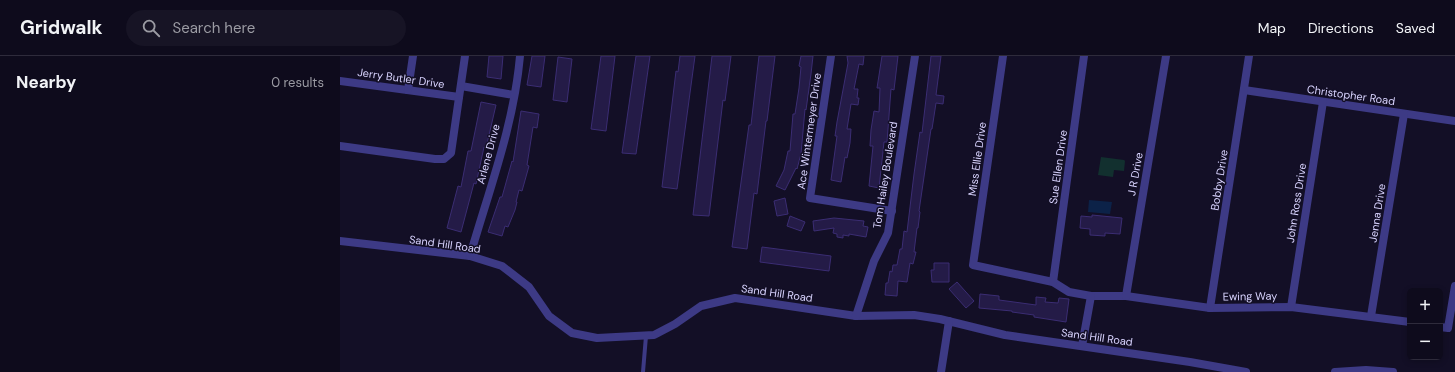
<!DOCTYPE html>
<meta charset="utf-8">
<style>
:root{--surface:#0e0b1c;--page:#171425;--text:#f1f3f6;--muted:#9b9ba3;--line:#2e2b3b}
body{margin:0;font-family:"DM Sans",sans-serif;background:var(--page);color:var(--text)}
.controls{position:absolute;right:12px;bottom:12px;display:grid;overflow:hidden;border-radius:6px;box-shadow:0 2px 6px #0003}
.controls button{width:36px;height:36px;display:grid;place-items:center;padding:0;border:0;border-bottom:1px solid var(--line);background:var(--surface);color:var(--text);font:20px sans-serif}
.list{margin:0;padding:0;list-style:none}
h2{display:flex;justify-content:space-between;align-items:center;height:52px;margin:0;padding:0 16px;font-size:17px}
h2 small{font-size:13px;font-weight:400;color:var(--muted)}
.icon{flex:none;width:22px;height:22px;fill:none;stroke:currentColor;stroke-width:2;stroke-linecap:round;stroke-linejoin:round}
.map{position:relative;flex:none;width:1115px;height:316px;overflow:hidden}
header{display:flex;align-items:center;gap:24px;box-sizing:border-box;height:56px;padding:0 20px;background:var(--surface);border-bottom:1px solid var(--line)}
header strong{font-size:19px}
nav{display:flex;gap:22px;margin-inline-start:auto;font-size:14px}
.search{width:280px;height:36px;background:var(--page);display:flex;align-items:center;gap:10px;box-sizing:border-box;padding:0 14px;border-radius:22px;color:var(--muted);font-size:15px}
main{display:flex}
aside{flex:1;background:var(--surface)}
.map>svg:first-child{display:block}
.green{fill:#12302f}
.water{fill:#0c2248}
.building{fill:#241b47;stroke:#3b2d73}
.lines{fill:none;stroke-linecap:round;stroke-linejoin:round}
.lane{stroke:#3d3a85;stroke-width:4}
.street{stroke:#3d3a85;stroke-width:8}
.labels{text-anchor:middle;stroke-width:3;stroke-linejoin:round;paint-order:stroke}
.street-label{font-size:11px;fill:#d9d4ff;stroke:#130f26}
</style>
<header>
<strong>Gridwalk</strong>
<div class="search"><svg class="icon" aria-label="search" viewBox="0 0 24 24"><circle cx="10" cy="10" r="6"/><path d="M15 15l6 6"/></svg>Search here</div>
<nav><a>Map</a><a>Directions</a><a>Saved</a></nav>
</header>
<main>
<aside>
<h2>Nearby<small>0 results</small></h2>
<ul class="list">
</ul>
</aside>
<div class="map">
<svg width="1115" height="316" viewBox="0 0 1115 316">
<rect width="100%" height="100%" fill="#130f26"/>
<polygon class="green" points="761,101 784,104 785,105 784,115 774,114 773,121 758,119"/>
<polygon class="water" points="749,144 772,146 770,158 748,156"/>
<g class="building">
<polygon points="149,0 163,0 161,23 147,21"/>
<polygon points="192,0 205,0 201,31 187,29"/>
<polygon points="261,0 275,0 266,75 251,73"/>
<polygon points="296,0 310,0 296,98 282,97"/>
<polygon points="340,0 355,0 337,133 322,131 336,15 338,16"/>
<polygon points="372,0 391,0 385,45 383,44 369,160 353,159"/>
<polygon points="419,0 435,0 427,65 426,65 417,138 414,137 407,193 392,191 409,69 411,69"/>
<polygon points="461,0 473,0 471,18 466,54 465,53 461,98 457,113 456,112 445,134 436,130 444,114 448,95 450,95 453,58 455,58 459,32 461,11 459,10"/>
<polygon points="507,0 524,0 523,9 519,8 514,33 518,33 517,42 519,42 518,49 511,48 507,73 511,73 510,87 507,102 505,101 501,126 491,124 497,80 495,80 497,66 508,7"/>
<polygon points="542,0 558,0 554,34 551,33 547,86 544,86 539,132 529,130 533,90 530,90 531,74 534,55 539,56 540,32 537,32"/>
<polygon points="591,0 601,0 596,39 604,40 603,48 596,47 592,73 591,73 579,155 580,156 578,172 577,172 574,196 576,196 573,208 570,207 567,226 558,225 557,240 545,239 546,227 548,227 550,215 552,216 553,209 557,209 560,193 562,193 564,175 567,176 574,118 580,76 582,77"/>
<polygon points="218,1 232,3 227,46 213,44"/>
<polygon points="141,46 156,49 146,92 144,91 136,128 134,127 121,176 107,172 118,130 121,131 128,95 131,95"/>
<polygon points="181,55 199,58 197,72 193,71 187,109 189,110 182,135 179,134 176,146 177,146 175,154 168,171 165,170 162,180 148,176 160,141 162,141 172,105 173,106"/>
<polygon points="445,142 448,158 437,160 434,145"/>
<polygon points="752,159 782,162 780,178 765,177 765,180 750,179 750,173 740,172 741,160 752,161"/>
<polygon points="450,160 465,166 461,175 447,170"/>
<polygon points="494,162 524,165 523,170 528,171 526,181 509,178 509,180 503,179 503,182 497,181 497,178 493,177 494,172 474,175 473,165"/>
<polygon points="422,191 491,200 489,215 420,206"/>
<polygon points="594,207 609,207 609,226 592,226 591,214 594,214"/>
<polygon points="617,226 634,245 626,252 609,233"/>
<polygon points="640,238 659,240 659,244 696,249 696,241 706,242 705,246 718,247 719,242 729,243 726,266 694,261 694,259 672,256 672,255 639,252"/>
</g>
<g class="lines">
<polyline class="lane" points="303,316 306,280"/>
<g class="street">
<polyline points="491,0 470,142 552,155"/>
<polyline points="663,0 633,209 713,226 729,236 751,240 786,240 870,252 951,251 1070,266"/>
<polyline points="0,25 119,41"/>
<polyline points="121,30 174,39"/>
<polyline points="68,34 73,0"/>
<polyline points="904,34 1115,65"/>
<polyline points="0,90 95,103 104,103 111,97 125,0"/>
<polyline points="0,185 130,200 162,210 189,231 209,260 232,277 257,282 314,279 335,268 361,250 395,242 516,260 574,259 600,263 665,279 850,306 906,316"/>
<path d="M130,200C149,134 174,69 180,0"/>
<polyline points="713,226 744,0"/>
<polyline points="786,240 826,0"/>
<polyline points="951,251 983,46"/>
<polyline points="870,252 909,0"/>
<polyline points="516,260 534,205 548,177 575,0"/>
<polyline points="1031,260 1064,58"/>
<polyline points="1100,271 1108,272 1115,230"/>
<polyline points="742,290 751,240"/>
<polyline points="601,316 609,265"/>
<polyline points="995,316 1026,314 1053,316"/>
</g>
</g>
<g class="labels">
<g class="street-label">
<text transform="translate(61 22) rotate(8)" y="4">Jerry Butler Drive</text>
<text transform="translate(1011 39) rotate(8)" y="4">Christopher Road</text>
<text transform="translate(469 75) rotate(-82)" y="4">Ace Wintermeyer Drive</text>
<text transform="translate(148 98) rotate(-75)" y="4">Arlene Drive</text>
<text transform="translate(637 103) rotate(-82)" y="4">Miss Ellie Drive</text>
<text transform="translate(718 111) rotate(-82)" y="4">Sue Ellen Drive</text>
<text transform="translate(795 118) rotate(-80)" y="4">J R Drive</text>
<text transform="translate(545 119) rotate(-81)" y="4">Tom Hailey Boulevard</text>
<text transform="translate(879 124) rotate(-81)" y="4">Bobby Drive</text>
<text transform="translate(956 147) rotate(-81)" y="4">John Ross Drive</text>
<text transform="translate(1037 157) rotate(-81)" y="4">Jenna Drive</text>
<text transform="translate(105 188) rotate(8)" y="4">Sand Hill Road</text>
<text transform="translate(437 237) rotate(8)" y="4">Sand Hill Road</text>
<text transform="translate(910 240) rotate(-1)" y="4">Ewing Way</text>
<text transform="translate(757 281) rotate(8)" y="4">Sand Hill Road</text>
</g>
</g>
</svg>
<div class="controls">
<button>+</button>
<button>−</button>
</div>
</div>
</main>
